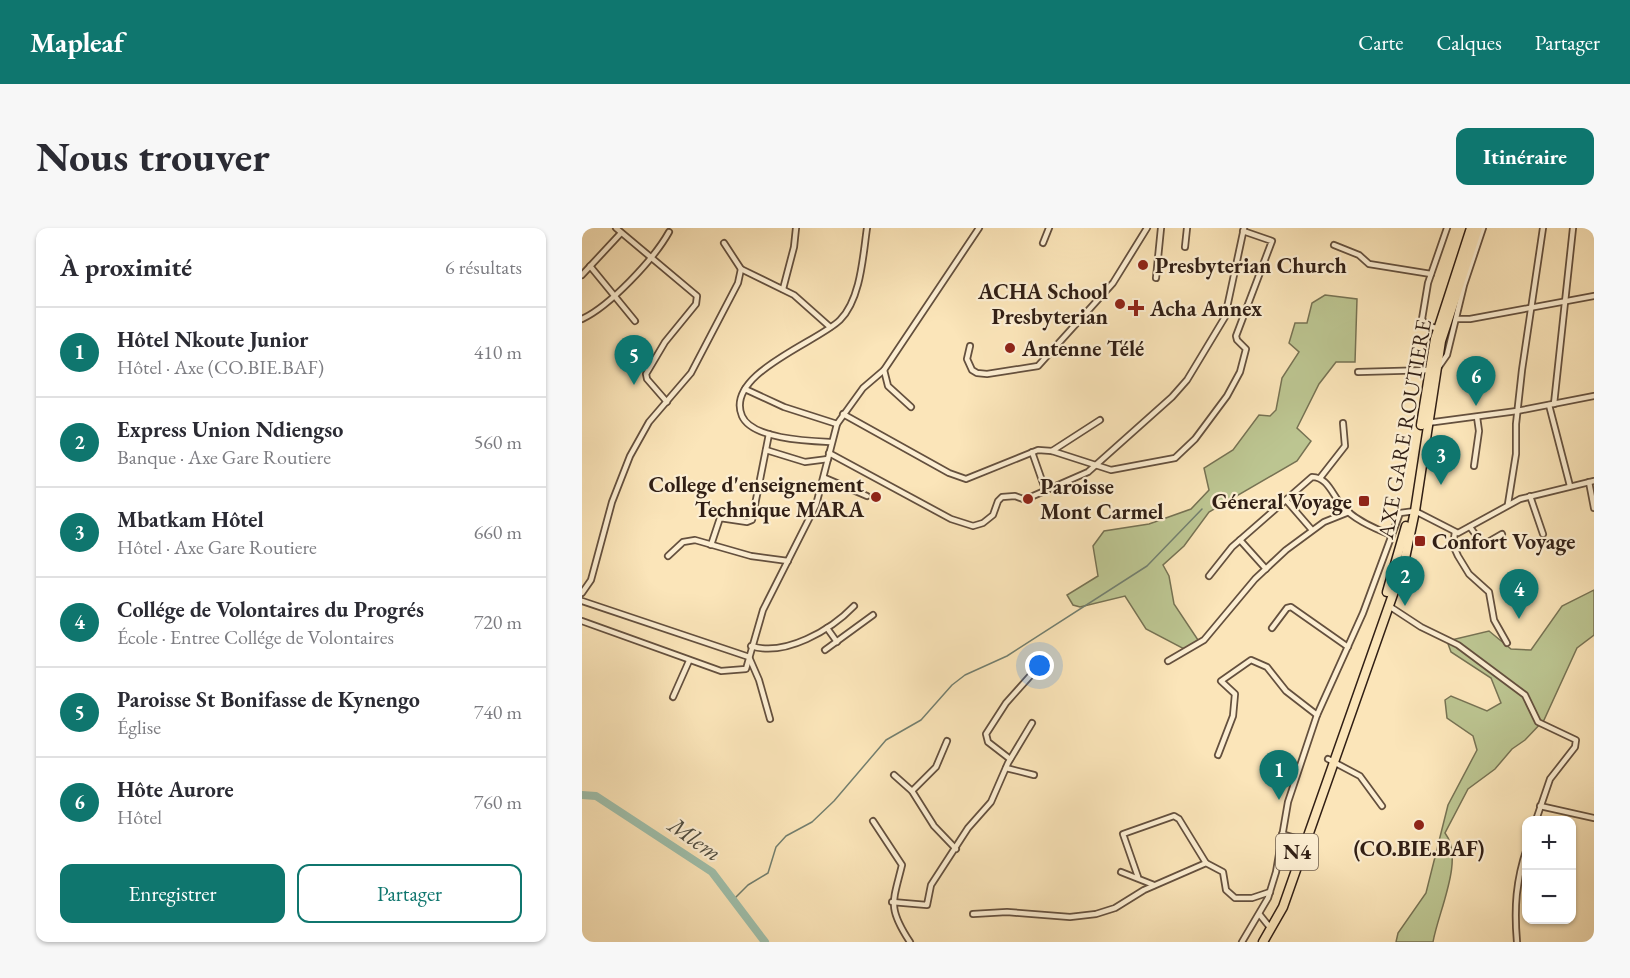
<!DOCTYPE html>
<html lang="fr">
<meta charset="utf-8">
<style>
:root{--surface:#fff;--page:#f7f7f7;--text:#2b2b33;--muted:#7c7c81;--line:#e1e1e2;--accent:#0f766e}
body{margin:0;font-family:"EB Garamond",serif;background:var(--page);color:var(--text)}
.controls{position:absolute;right:18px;bottom:18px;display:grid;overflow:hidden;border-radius:12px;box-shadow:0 2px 4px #0004}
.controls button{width:54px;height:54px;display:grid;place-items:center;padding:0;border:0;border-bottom:2px solid var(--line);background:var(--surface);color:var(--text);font:30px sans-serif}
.you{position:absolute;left:458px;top:438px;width:21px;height:21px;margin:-15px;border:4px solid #fff;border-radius:50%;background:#1a73e8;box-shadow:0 0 0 9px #1a73e833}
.badge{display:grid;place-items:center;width:39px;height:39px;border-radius:50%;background:var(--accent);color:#fff;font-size:20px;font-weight:700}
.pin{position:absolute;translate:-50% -50px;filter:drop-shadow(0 2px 3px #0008)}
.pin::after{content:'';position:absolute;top:32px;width:21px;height:18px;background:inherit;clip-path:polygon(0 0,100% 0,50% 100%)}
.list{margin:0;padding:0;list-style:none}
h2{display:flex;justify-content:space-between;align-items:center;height:78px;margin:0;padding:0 24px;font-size:26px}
h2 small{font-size:20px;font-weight:400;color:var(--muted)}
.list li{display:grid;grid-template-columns:39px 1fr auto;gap:18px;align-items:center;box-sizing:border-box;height:90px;padding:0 24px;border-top:2px solid var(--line)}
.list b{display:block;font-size:22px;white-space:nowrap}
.list p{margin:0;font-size:20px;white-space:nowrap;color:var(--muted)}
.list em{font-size:20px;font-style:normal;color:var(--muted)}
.actions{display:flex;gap:12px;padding:18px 24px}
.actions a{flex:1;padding:14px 0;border:2px solid var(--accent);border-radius:12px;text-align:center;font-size:21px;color:var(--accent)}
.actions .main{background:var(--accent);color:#fff}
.map{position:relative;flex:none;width:1012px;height:714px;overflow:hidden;border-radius:12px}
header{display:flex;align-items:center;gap:36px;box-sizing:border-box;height:84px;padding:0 30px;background:var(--accent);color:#fff}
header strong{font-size:28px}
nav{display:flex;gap:33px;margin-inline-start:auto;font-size:21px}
.intro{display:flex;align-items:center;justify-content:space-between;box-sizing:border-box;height:144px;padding:0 36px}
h1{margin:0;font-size:42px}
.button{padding:15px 27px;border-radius:12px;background:var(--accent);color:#fff;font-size:21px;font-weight:700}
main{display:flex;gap:36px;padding:0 36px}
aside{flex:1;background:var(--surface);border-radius:12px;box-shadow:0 2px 4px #0004}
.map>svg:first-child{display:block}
.green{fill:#bcc591;stroke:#767253;stroke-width:1.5}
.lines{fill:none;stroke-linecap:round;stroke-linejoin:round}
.stream{stroke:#737f6f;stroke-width:1.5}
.river{stroke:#9fbfab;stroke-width:8}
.street-casing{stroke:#64503e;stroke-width:8}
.highway-casing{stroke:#311f15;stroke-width:11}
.street{stroke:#fceed2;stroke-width:4.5}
.highway{stroke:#fbe5b9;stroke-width:8}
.poi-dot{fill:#8f2418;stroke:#fceed2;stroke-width:2}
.labels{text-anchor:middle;stroke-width:4.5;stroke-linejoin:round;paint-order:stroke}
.shield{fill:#fceed2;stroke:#6e5d4e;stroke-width:1.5}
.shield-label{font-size:21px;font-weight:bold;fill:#311f15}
.poi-label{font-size:22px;font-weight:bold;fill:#311f15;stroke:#fceed2;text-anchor:start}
.street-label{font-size:22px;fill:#311f15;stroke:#fceed2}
.water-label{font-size:24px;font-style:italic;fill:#524f42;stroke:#fceed2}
</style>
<header>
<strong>Mapleaf</strong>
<nav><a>Carte</a><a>Calques</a><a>Partager</a></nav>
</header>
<div class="intro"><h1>Nous trouver</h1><a class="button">Itinéraire</a></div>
<main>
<aside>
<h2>À proximité<small>6 résultats</small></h2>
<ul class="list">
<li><span class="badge">1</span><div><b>Hôtel Nkoute Junior</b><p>Hôtel · Axe (CO.BIE.BAF)</p></div><em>410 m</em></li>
<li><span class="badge">2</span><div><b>Express Union Ndiengso</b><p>Banque · Axe Gare Routiere</p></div><em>560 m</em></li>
<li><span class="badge">3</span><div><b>Mbatkam Hôtel</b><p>Hôtel · Axe Gare Routiere</p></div><em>660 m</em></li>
<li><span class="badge">4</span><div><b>Collége de Volontaires du Progrés</b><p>École · Entree Collége de Volontaires</p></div><em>720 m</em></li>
<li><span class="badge">5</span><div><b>Paroisse St Bonifasse de Kynengo</b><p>Église</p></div><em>740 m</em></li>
<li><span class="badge">6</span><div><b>Hôte Aurore</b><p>Hôtel</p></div><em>760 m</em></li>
</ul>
<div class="actions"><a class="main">Enregistrer</a><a>Partager</a></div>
</aside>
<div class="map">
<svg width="1012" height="714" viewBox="0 0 1012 714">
<rect width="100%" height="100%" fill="#fbe5b9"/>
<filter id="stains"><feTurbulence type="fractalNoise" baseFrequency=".00333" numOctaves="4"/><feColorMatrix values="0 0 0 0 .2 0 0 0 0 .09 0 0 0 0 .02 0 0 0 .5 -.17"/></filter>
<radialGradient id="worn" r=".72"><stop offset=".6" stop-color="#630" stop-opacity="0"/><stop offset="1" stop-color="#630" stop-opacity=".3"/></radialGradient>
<g class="green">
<polygon points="743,67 775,71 773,134 754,134 737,156 715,200 729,213 715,233 627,284 602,318 581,337 587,348 592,376 618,415 604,422 564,401 543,368 498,379 491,377 485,367 516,348 511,318 522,303 567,296 609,281 627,262 622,240 651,222 677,187 688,188 694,182 700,150 717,124 707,115 713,95 725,95 730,75"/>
<path d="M1012,362V407L995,420L962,492L943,512L930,521L913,541L886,561L863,605C883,631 856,684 851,714H814L816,705L844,665L866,577L895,522L891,508L865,490L863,472L869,468L905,483L919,475L909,450L869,424L865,413L907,403L929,421L949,422L980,378Z"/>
</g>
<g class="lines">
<polyline class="stream" points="151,672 166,657 186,645 194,619 204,608 230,594 252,573 304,512 339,492 370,457 383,447 425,428 565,338 620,281"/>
<polyline class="river" points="0,567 14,568 130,644 183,714"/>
<defs>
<g id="street">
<polyline points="34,0 115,68 114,76 83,114 64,146 65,151 85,174"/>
<polyline points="461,15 467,0"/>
<polyline points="752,17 777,27 787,36 849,46"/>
<polyline points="603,19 605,0"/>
<polyline points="8,38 53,93"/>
<polyline points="159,41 212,67 248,99"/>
<polyline points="0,47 39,5"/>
<polyline points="574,50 579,0"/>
<polyline points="201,61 212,19 214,0"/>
<path d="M0,91C28,78 72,31 87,4"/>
<polyline points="874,91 888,91 1012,68"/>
<polyline points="857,101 844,97 840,91 846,55 865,0"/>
<polyline points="388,118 385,131 390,142 395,145 405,146 456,138 531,55 565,0"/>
<polyline points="856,140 865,127 882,57 901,0"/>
<polyline points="776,144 848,142"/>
<polyline points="163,161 202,179 255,196"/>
<polyline points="972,176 991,0"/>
<polyline points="967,177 988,258"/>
<polyline points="329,179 306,158 302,142 397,0"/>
<polyline points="261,186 367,245 384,251 456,222 470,223 529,242 593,230 613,211 645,168 658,144 664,121 655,112 654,108 690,13 661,3"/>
<polyline points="845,195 935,183 1012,168"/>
<path d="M249,214C226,213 170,211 160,188C142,146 236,114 258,92C279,71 281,27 285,0"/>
<polyline points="184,222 223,234 246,231"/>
<polyline points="470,223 518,192"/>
<polyline points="450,224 463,261"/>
<polyline points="247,225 369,291 391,298 401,295 411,287 416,273 420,269 433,268 441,271 451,268 506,244 590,169 605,152 643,89 662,0"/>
<polyline points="892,238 897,203 895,189"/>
<polyline points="243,250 285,268"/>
<polyline points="738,250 763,218 761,195"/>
<polyline points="1007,254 1012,280"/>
<polyline points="948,268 961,306"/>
<polyline points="704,272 730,302"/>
<polyline points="926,276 934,226 934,196 940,142 961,0"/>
<polyline points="888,299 901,317 920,306"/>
<polyline points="873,304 871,317 876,328 887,346 907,364 912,392 925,415"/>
<polyline points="658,312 684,341"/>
<polyline points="129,317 138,290 165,294 170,292 187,206"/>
<polyline points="86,328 101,314 113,312 169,328 206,333"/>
<path d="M627,348L650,319L730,249C744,249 749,263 757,274C768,290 791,300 809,307"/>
<polyline points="0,365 9,352 30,274 48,228 67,194 109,145 156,55 159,41 142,15"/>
<polyline points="0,373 167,429 177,452 188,491"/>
<polyline points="807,378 839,399 876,417 943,467 956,494 994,512 993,519 968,551 954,592"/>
<polyline points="0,393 139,443 164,441 181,382 234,277 255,196 281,160 302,142"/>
<polyline points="245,400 255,414"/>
<polyline points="690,400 705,380 709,379 766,419"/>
<path d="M169,418C203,429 249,402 272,378"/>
<polyline points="243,422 291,387"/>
<polyline points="586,433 622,412 673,351 704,322 742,294 767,284"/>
<polyline points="91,469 107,433"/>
<polyline points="636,527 651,488 653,466 639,453 669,432 685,439 704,463 735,487"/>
<polyline points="428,531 406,514 404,506 424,475 449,447"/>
<polyline points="746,531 778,548 800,578"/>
<polyline points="424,540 452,547"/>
<polyline points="312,547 330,563 352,598 374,621"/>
<polyline points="330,563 354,539 365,513"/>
<polyline points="958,578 1012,590"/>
<path d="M291,593L320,637C311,674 305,679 328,714"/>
<polyline points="700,606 724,613"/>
<polyline points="539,644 572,657"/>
<polyline points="556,649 541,606 592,588 597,591 624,635"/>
<polyline points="310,674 345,677 349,657 386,600 409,574 426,535 450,495"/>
<polyline points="391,686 425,684 488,689 514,686 533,680 562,662 624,635 641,644 644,662 653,670 670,670 688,664"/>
<polyline points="678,687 686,697"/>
<polyline points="660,714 686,670 694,644 706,574 735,487 781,385 818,285 833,283 876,305 938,271 1012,253"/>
<path d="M935,714C932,680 934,652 945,620"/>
</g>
<g id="highway">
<polyline points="839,197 853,111 889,0"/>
<polyline points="805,364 824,298"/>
<polyline points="681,714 701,679 822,335 833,283 859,113 896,0"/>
</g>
</defs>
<use href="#street" class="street-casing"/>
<use href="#highway" class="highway-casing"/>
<use href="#street" class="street"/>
<use href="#highway" class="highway"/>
</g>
<g class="poi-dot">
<circle cx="561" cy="37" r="6"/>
<circle cx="538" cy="76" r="6"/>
<path d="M551 71h6v6h6v6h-6v6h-6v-6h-6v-6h6z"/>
<circle cx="428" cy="120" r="6"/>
<circle cx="294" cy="269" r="6"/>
<circle cx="446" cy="271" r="6"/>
<rect x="776" y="267" width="12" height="12" rx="3"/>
<rect x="832" y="307" width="12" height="12" rx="3"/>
<circle cx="837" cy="597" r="6"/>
</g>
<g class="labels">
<rect class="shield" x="694" y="606" width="42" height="36" rx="4.5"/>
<g class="shield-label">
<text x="715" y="631">N4</text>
</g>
<g class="poi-label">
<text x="573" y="45">Presbyterian Church</text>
<text x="526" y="71" text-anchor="end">ACHA School<tspan x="526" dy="25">Presbyterian</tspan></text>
<text x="568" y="88">Acha Annex</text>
<text x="440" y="128">Antenne Télé</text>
<text x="282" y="264" text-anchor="end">College d'enseignement<tspan x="282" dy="25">Technique MARA</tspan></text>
<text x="458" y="266">Paroisse<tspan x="458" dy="25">Mont Carmel</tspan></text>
<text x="770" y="281" text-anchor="end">Géneral Voyage</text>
<text x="850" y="321">Confort Voyage</text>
<text x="837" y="628" text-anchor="middle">(CO.BIE.BAF)</text>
</g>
<g class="street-label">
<text transform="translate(822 201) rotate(-80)" y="8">AXE GARE ROUTIERE</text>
</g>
<g class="water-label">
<text transform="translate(113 611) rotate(35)" y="8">Mlem</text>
</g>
</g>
<rect width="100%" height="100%" filter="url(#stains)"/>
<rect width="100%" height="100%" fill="url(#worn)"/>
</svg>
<div class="controls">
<button>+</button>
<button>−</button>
</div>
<div class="you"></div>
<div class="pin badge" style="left:697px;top:572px">1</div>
<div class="pin badge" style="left:823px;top:378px">2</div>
<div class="pin badge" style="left:859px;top:257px">3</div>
<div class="pin badge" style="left:937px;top:391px">4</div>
<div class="pin badge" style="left:52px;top:157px">5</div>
<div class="pin badge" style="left:894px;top:178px">6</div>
</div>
</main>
